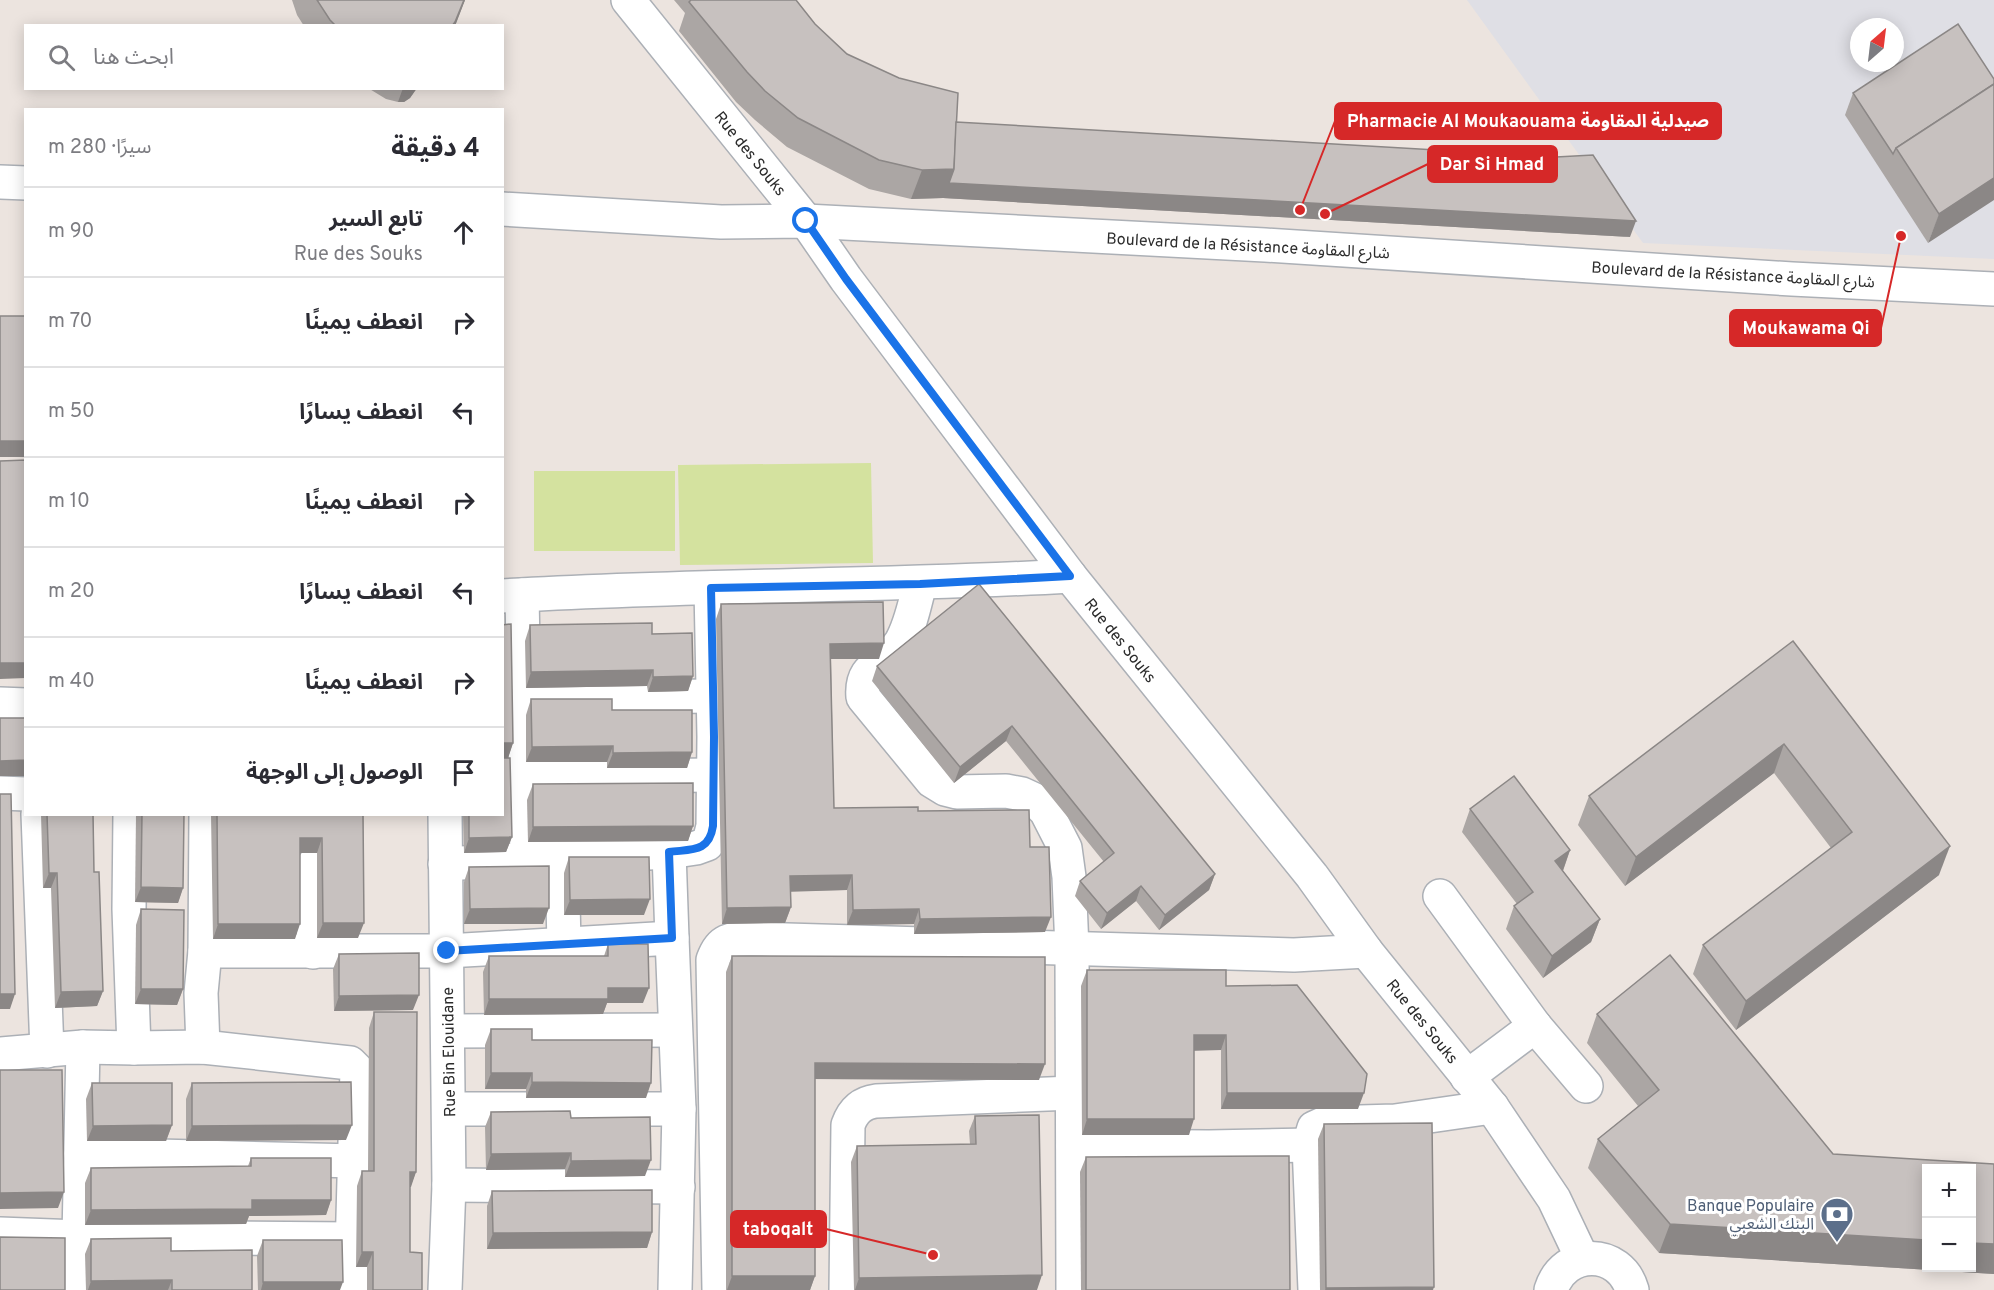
<!DOCTYPE html>
<html lang="ar">
<meta charset="utf-8">
<style>
:root{--surface:#fff;--page:#f2f2f3;--text:#2b2b33;--muted:#7c7c81;--line:#e1e1e2}
body{margin:0;font-family:Overpass,"Noto Sans Arabic",sans-serif;background:var(--page);color:var(--text);direction:rtl}
.controls{position:absolute;right:18px;bottom:18px;display:grid;overflow:hidden;border-radius:0px;box-shadow:0 3px 15px #0003}
.controls button{width:54px;height:54px;display:grid;place-items:center;padding:0;border:0;border-bottom:2px solid var(--line);background:var(--surface);color:var(--text);font:30px sans-serif}
.compass{position:absolute;left:1850px;top:18px;width:54px;height:54px;border-radius:50%;background:var(--surface);box-shadow:0 3px 15px #0003;rotate:28deg}
.stop{position:absolute;width:18px;height:18px;margin:-14px;border:4px solid #1a73e8;border-radius:50%;background:#fff}
.stop.end{background:#1a73e8;border-color:#fff;box-shadow:0 2px 6px #0008}
.list{margin:0;padding:0;list-style:none}
h2{display:flex;justify-content:space-between;align-items:center;height:78px;margin:0;padding:0 24px;font-size:26px}
h2 small{font-size:20px;font-weight:400;color:var(--muted)}
.list li{display:grid;grid-template-columns:39px 1fr auto;gap:18px;align-items:center;box-sizing:border-box;height:90px;padding:0 24px;border-top:2px solid var(--line)}
.list b{display:block;font-size:22px;white-space:nowrap}
.list p{margin:0;font-size:20px;white-space:nowrap;color:var(--muted)}
.list em{font-size:20px;font-style:normal;color:var(--muted)}
.icon{flex:none;width:33px;height:33px;fill:none;stroke:currentColor;stroke-width:2;stroke-linecap:round;stroke-linejoin:round}
.map{position:relative;flex:none;width:1994px;height:1290px;overflow:hidden;direction:ltr}
.search{position:absolute;background:var(--surface);box-shadow:0 3px 15px #0003;left:24px;top:24px;width:480px;height:66px;display:flex;align-items:center;gap:15px;box-sizing:border-box;padding:0 21px;border-radius:0px;color:var(--muted);font-size:22px}
.panel{position:absolute;background:var(--surface);box-shadow:0 3px 15px #0003;left:24px;top:108px;width:480px;height:708px;border-radius:0px;direction:rtl}
.map>svg:first-child{display:block}
.industrial{fill:#dfdfe5;fill-rule:evenodd}
.pitch{fill:#d4e29f}
.lines{fill:none;stroke-linecap:round;stroke-linejoin:round}
.minor-casing{stroke:#acb0b6;stroke-width:36}
.minor{stroke:#fff;stroke-width:33}
.wall{fill:#aba6a4}
.shaded-wall{fill:#8b8786}
.building{fill:#c7c1bf;stroke:#8b8786;stroke-width:1.5}
.route{stroke:#1a73e8;stroke-width:8}
.labels{text-anchor:middle;stroke-width:6;stroke-linejoin:round;paint-order:stroke}
.street-label{font-size:16px;fill:#2c2c2c;stroke:#fff}
.service-label{font-size:16px;fill:#4e5e75;stroke:#fff;text-anchor:end}
.leader{fill:none;stroke:#d62828;stroke-width:2}
.callout-dot{fill:#d62828;stroke:#fff;stroke-width:2}
.callout{fill:#d62828;stroke:#d62828;stroke-width:2}
.callout-label{font-size:18px;text-anchor:middle;font-weight:bold;fill:#fff}
</style>
<div class="map">
<svg width="1994" height="1290" viewBox="0 0 1994 1290">
<rect width="100%" height="100%" fill="#ece4df"/>
<path class="industrial" d="M1467,0H1994V259L1643,243ZM1859,27H1895V63H1859Z"/>
<g class="pitch">
<polygon points="871,463 873,563 680,565 678,465"/>
<rect x="534" y="471" width="141" height="80"/>
</g>
<g class="lines">
<defs>
<g id="minor">
<polyline points="628,0 806,221 846,279 1070,576 1312,876 1366,951 1492,1107 1554,1199 1582,1258"/>
<polyline points="0,182 26,183"/>
<polyline points="502,209 721,222 806,221 1265,245 1792,279 1994,289"/>
<path d="M920,584C915,602 911,625 901,642C886,666 860,663 863,697L932,781L945,789L957,792L1006,791L1022,794L1035,800L1046,811L1065,848L1069,877L1072,949L1073,1290"/>
<path d="M502,596C691,584 881,587 1070,576"/>
<polyline points="525,698 713,696"/>
<polyline points="0,704 26,705"/>
<polyline points="525,777 713,775"/>
<polyline points="0,793 26,794"/>
<polyline points="38,814 47,1051"/>
<polyline points="130,814 129,909 134,1048"/>
<polyline points="206,814 205,951 447,951 672,938 679,1109 675,1290"/>
<polyline points="669,852 672,938"/>
<polyline points="562,858 564,945"/>
<polyline points="527,859 669,852 696,848 707,844 710,838 713,826 714,737 711,588"/>
<polyline points="445,864 527,859 522,595"/>
<polyline points="1440,896 1535,1026"/>
<polyline points="313,952 314,864"/>
<polyline points="448,1031 675,1030"/>
<polyline points="203,1047 201,993 205,951"/>
<polyline points="0,1054 83,1047 134,1048 203,1047 350,1063 357,1070 351,1290"/>
<polyline points="1467,1077 1535,1026 1586,1086"/>
<polyline points="449,1109 679,1109"/>
<polyline points="1073,1146 1209,1147 1309,1145"/>
<polyline points="81,1154 356,1161"/>
<polyline points="449,1185 678,1187"/>
<polyline points="0,1234 79,1237 353,1239"/>
<polyline points="81,1290 79,1237 83,1047"/>
<polyline points="445,1290 449,1185 445,814"/>
<path d="M719,1290L713,960C721,938 731,939 752,939L1294,955L1366,951"/>
<path d="M846,1290L848,1125C853,1111 861,1103 876,1101L1073,1093"/>
<polyline points="1315,1290 1309,1145 1314,1128 1325,1123 1395,1121 1492,1107"/>
<path d="M1551,1290C1564,1248 1620,1248 1632,1290"/>
</g>
</defs>
<use href="#minor" class="minor-casing"/>
<use href="#minor" class="minor"/>
</g>
<g class="wall">
<polygon points="292,0 465,0 455,26 304,26 297,15"/>
<polygon points="674,0 796,0 815,24 847,54 956,122 1630,237 943,198 911,199 869,189 787,147 755,120 736,102 679,31 685,13"/>
<polygon points="1994,79 1928,243 1845,115 1853,93"/>
<polygon points="368,88 417,88 410,98 404,102 398,102 386,99"/>
<polygon points="979,584 1215,874 1209,890 1159,930 1136,901 1101,929 1075,896 1080,881 1104,862 1006,741 954,783 872,681 877,666"/>
<polygon points="721,604 879,659 831,659 834,808 918,811 1030,847 1045,932 914,934 914,924 847,925 847,890 790,891 791,907 785,923 722,924 716,619"/>
<polygon points="502,625 513,743 508,758 512,837 506,852 464,853 463,814 502,814"/>
<polygon points="530,625 652,634 693,676 688,691 648,692 647,686 526,688 525,641"/>
<polygon points="1793,641 1939,875 1736,1030 1693,974 1703,945 1831,848 1774,773 1625,886 1578,825 1589,796"/>
<polygon points="531,699 612,710 692,752 687,768 607,768 607,762 526,762 526,715"/>
<polygon points="533,784 693,826 688,841 528,842 527,800"/>
<polygon points="1470,809 1570,850 1563,871 1600,919 1591,942 1543,978 1506,929 1514,906 1517,904 1462,832"/>
<polygon points="41,814 93,814 94,872 103,991 97,1006 55,1008 51,888 43,888"/>
<polygon points="136,814 184,814 183,888 178,903 135,902"/>
<polygon points="211,814 363,814 358,938 317,938 317,853 300,853 295,939 213,939"/>
<polygon points="569,857 644,915 564,915 564,873"/>
<polygon points="469,867 543,924 464,924 464,882"/>
<polygon points="141,909 183,989 177,1005 135,1004 136,925"/>
<polygon points="608,944 643,1003 607,1003 603,1014 484,1015 483,972 489,956 604,956"/>
<polygon points="339,954 413,1010 334,1011 333,969"/>
<polygon points="732,956 1039,1080 815,1079 815,1276 810,1290 726,1290 726,972"/>
<polygon points="1087,970 1226,986 1358,1109 1221,1109 1221,1050 1194,1050 1189,1135 1082,1135 1081,986"/>
<polygon points="374,1012 416,1172 410,1187 410,1252 422,1290 367,1290 367,1267 356,1267 357,1186 362,1171 368,1171 369,1028"/>
<polygon points="1597,1014 1833,1154 1994,1164 1994,1274 1659,1253 1588,1168 1598,1139 1638,1106 1587,1043"/>
<polygon points="491,1029 532,1040 646,1098 526,1098 526,1089 485,1089 485,1045"/>
<polygon points="92,1083 172,1125 166,1141 87,1141 86,1099"/>
<polygon points="192,1083 346,1140 186,1141 186,1099"/>
<polygon points="491,1112 571,1118 645,1176 565,1177 565,1169 486,1170 485,1127"/>
<polygon points="975,1116 1037,1290 854,1290 851,1162 857,1146 970,1144 969,1131"/>
<polygon points="1324,1124 1433,1290 1320,1290 1318,1139"/>
<polygon points="1086,1157 1290,1290 1081,1290 1080,1172"/>
<polygon points="251,1158 331,1200 326,1215 249,1216 246,1224 85,1225 85,1183 91,1168 248,1166"/>
<polygon points="492,1191 652,1232 647,1248 487,1249 487,1206"/>
<polygon points="91,1239 171,1251 252,1290 86,1290 85,1254"/>
<polygon points="263,1240 340,1290 258,1290 257,1256"/>
</g>
<g class="shaded-wall">
<polygon points="464,0 465,0 455,26 452,26"/>
<polygon points="403,88 417,88 410,98 404,102 398,102"/>
<polygon points="954,169 1636,221 1630,237 943,198 911,199 922,170"/>
<polygon points="1994,178 1994,200 1928,243 1939,214"/>
<rect x="0" y="441" width="26" height="16"/>
<polygon points="884,643 879,659 825,659 830,644"/>
<polygon points="0,663 26,663 26,678 0,679"/>
<polygon points="653,670 647,686 526,688 531,672"/>
<polygon points="693,676 688,691 648,692 653,677"/>
<polygon points="1012,726 1006,741 954,783 960,767"/>
<polygon points="502,743 513,743 508,758 502,758"/>
<polygon points="1784,744 1774,773 1625,886 1636,857"/>
<polygon points="613,746 607,762 526,762 532,747"/>
<polygon points="692,752 687,768 607,768 613,753"/>
<polygon points="26,760 26,776 0,776 0,761"/>
<polygon points="693,826 688,841 528,842 533,827"/>
<polygon points="512,837 506,852 464,853 469,838"/>
<polygon points="300,838 322,838 317,853 294,853"/>
<polygon points="1950,846 1939,875 1736,1030 1746,1001"/>
<polygon points="1570,850 1562,873 1555,861"/>
<polygon points="49,873 57,873 51,888 43,888"/>
<polygon points="1215,874 1209,890 1159,930 1165,915"/>
<polygon points="852,875 847,890 784,892 790,876"/>
<polygon points="1141,886 1136,901 1101,929 1107,913"/>
<polygon points="141,887 183,888 178,903 135,902"/>
<polygon points="650,899 644,915 564,915 570,900"/>
<polygon points="791,907 785,923 722,924 727,908"/>
<polygon points="549,908 543,924 464,924 470,909"/>
<polygon points="919,909 914,924 847,925 853,910"/>
<polygon points="1051,917 1045,932 914,934 920,919"/>
<polygon points="1600,919 1591,942 1543,978 1552,956"/>
<polygon points="323,923 364,923 358,938 317,938"/>
<polygon points="218,924 300,924 295,939 213,939"/>
<polygon points="608,988 649,988 643,1003 607,1003 603,1014 484,1015 489,999"/>
<polygon points="141,989 183,989 177,1005 135,1004"/>
<polygon points="103,991 97,1006 55,1008 61,992"/>
<polygon points="0,994 15,994 10,1009 0,1009"/>
<polygon points="419,995 413,1010 334,1011 339,996"/>
<polygon points="1194,1035 1226,1035 1221,1050 1189,1051"/>
<polygon points="815,1063 1045,1064 1039,1080 809,1079"/>
<polygon points="491,1073 532,1073 526,1089 485,1089"/>
<polygon points="532,1082 651,1083 646,1098 526,1098"/>
<polygon points="1227,1093 1364,1093 1358,1109 1221,1109"/>
<polygon points="1087,1119 1194,1119 1189,1135 1082,1135"/>
<polygon points="172,1125 166,1141 87,1141 93,1126"/>
<polygon points="352,1125 346,1140 186,1141 192,1126"/>
<polygon points="571,1153 565,1169 486,1170 491,1154"/>
<polygon points="651,1160 645,1176 565,1177 571,1161"/>
<polygon points="410,1172 416,1172 411,1187 405,1187"/>
<polygon points="64,1192 58,1208 0,1209 0,1193"/>
<polygon points="252,1200 331,1200 326,1215 249,1216 246,1224 85,1225 91,1210"/>
<polygon points="1670,1224 1926,1240 1926,1268 1971,1268 1971,1243 1994,1244 1994,1274 1659,1253"/>
<polygon points="652,1232 647,1248 487,1249 493,1233"/>
<polygon points="362,1252 373,1252 367,1267 356,1267"/>
<polygon points="1042,1275 1037,1290 855,1290 859,1278"/>
<polygon points="732,1276 815,1276 810,1290 727,1290"/>
<polygon points="172,1280 168,1290 88,1290 91,1281"/>
<polygon points="263,1282 343,1282 340,1290 261,1290"/>
<polygon points="1434,1287 1433,1290 1325,1290 1326,1288"/>
</g>
<g class="building">
<polygon points="317,0 464,0 455,22 452,26 336,26 330,20"/>
<polygon points="691,0 796,0 815,24 847,54 899,78 958,93 954,169 922,170 879,160 798,118 765,91 747,72 689,2"/>
<polygon points="1958,24 1994,79 1994,84 1896,148 1893,154 1853,93"/>
<polygon points="1994,84 1994,178 1939,214 1896,148"/>
<polygon points="956,122 1556,157 1593,155 1636,221 949,183 954,169"/>
<rect x="0" y="316" width="26" height="125"/>
<polygon points="26,460 26,663 0,663 0,461"/>
<polygon points="979,584 1215,874 1165,915 1141,886 1107,913 1080,881 1114,853 1012,726 960,767 877,666"/>
<polygon points="883,602 884,643 830,644 834,808 918,807 918,811 1029,810 1030,847 1049,847 1051,917 920,919 919,909 853,910 852,875 790,876 791,907 727,908 721,604"/>
<polygon points="652,623 652,634 692,633 693,676 653,677 653,670 531,672 530,625"/>
<polygon points="511,624 513,743 502,743 502,625"/>
<polygon points="1793,641 1950,846 1746,1001 1703,945 1852,832 1784,744 1636,857 1589,796"/>
<polygon points="531,699 612,699 612,710 692,710 692,752 613,753 613,746 532,747"/>
<polygon points="0,718 26,718 26,760 0,761"/>
<polygon points="502,758 510,758 512,837 469,838 469,814 502,814"/>
<polygon points="1514,776 1570,850 1555,861 1600,919 1552,956 1514,906 1533,892 1470,809"/>
<polygon points="693,783 693,826 533,827 533,784"/>
<polygon points="0,794 11,794 15,994 0,994"/>
<polygon points="47,814 93,814 94,872 99,872 103,991 61,992 57,873 49,873"/>
<polygon points="142,814 184,814 183,888 141,887"/>
<polygon points="217,814 363,814 364,923 323,923 322,838 300,838 300,924 218,924"/>
<polygon points="569,857 649,857 650,899 570,900"/>
<polygon points="549,866 549,908 470,909 469,867"/>
<polygon points="141,909 184,910 183,989 141,989"/>
<polygon points="608,944 648,944 649,988 608,988 608,999 489,999 489,956 608,956"/>
<polygon points="419,953 419,995 339,996 339,954"/>
<polygon points="1670,955 1833,1154 1994,1164 1994,1244 1971,1243 1971,1168 1926,1168 1926,1240 1670,1224 1598,1139 1659,1090 1597,1014"/>
<polygon points="732,956 1045,957 1045,1064 815,1063 815,1276 732,1276"/>
<polygon points="1087,970 1226,970 1226,986 1297,985 1367,1074 1364,1093 1227,1093 1226,1035 1194,1035 1194,1119 1087,1119"/>
<polygon points="374,1012 417,1012 416,1172 410,1172 410,1252 422,1253 422,1290 373,1290 373,1252 362,1252 362,1171 374,1171"/>
<polygon points="491,1029 532,1029 532,1040 652,1040 651,1083 532,1082 532,1073 491,1073"/>
<polygon points="0,1070 62,1070 64,1192 0,1193"/>
<polygon points="351,1082 352,1125 192,1126 192,1083"/>
<polygon points="92,1083 172,1083 172,1125 93,1126"/>
<polygon points="570,1111 571,1118 650,1117 651,1160 571,1161 571,1153 491,1154 491,1112"/>
<polygon points="1039,1115 1042,1275 859,1278 857,1146 976,1144 975,1116"/>
<polygon points="1432,1123 1434,1287 1326,1288 1324,1124"/>
<polygon points="1289,1156 1290,1290 1086,1290 1086,1157"/>
<polygon points="251,1158 331,1158 331,1200 252,1200 252,1209 91,1210 91,1168 251,1166"/>
<polygon points="652,1190 652,1232 493,1233 492,1191"/>
<polygon points="0,1237 65,1238 65,1290 0,1290"/>
<polygon points="171,1238 171,1251 252,1250 252,1290 172,1290 172,1280 91,1281 91,1239"/>
<polygon points="263,1240 342,1240 343,1282 263,1282"/>
</g>
<g class="lines">
<path class="route" d="M447,951L672,938L669,852C691,849 709,853 713,826L714,737L711,588L920,584L1070,576L846,279L806,221"/>
</g>
<defs>
<symbol id="bank-pin" viewBox="-11 -11 22 30"><path d="M0 17L-7.5 6A9.5 9.5 0 1 1 7.5 6Z" fill="#5c6f8a" stroke="#fff"/><path d="M-6-4H6V4H-6ZM0-2.3a2.3 2.3 0 1 0 0 4.6a2.3 2.3 0 1 0 0-4.6Z" fill="#fff"/></symbol>
</defs>
<g fill-rule="evenodd">
<use href="#bank-pin" x="1818" y="1195" width="38" height="52"/>
</g>
<g class="labels">
<g class="street-label">
<text transform="translate(751 153) rotate(51)" y="6">Rue des Souks</text>
<text transform="translate(1248 245) rotate(3)" y="6">Boulevard de la Résistance شارع المقاومة</text>
<text transform="translate(1733 274) rotate(3)" y="6">Boulevard de la Résistance شارع المقاومة</text>
<text transform="translate(1121 640) rotate(51)" y="6">Rue des Souks</text>
<text transform="translate(1423 1021) rotate(51)" y="6">Rue des Souks</text>
<text transform="translate(448 1052) rotate(-91)" y="6">Rue Bin Elouidane</text>
</g>
<g class="service-label">
<text x="1814" y="1211">Banque Populaire<tspan x="1814" dy="18">البنك الشعبي</tspan></text>
</g>
</g>
<path class="leader" d="M1300 210L1335 121M1325 214L1428 164M1901 236L1881 328M933 1255L826 1229"/>
<g class="callout-dot">
<circle cx="1300" cy="210" r="6"/>
<circle cx="1325" cy="214" r="6"/>
<circle cx="1901" cy="236" r="6"/>
<circle cx="933" cy="1255" r="6"/>
</g>
<g class="callout">
<rect x="1335" y="103" width="386" height="36" rx="6"/>
<rect x="1428" y="146" width="129" height="36" rx="6"/>
<rect x="1730" y="310" width="151" height="36" rx="6"/>
<rect x="731" y="1211" width="95" height="36" rx="6"/>
</g>
<g class="callout-label">
<text x="1528" y="127">Pharmacie Al Moukaouama صيدلية المقاومة</text>
<text x="1492" y="170">Dar Si Hmad</text>
<text x="1806" y="334">Moukawama Qi</text>
<text x="778" y="1235">taboqalt</text>
</g>
</svg>
<div class="controls">
<button>+</button>
<button>−</button>
</div>
<svg class="compass" viewBox="-18 -18 36 36"><path d="M0-13l5 13h-10z" fill="#e53935"/><path d="M0 13l5-13h-10z" fill="#7c7c81"/></svg>
<div class="stop" style="left:806px;top:221px"></div>
<div class="stop end" style="left:447px;top:951px"></div>
<div class="search"><svg class="icon" aria-label="search" viewBox="0 0 24 24"><circle cx="10" cy="10" r="6"/><path d="M15 15l6 6"/></svg>ابحث هنا</div>
<section class="panel">
<h2>4 دقيقة<small>سيرًا · 280 m</small></h2>
<ul class="list">
<li><svg class="icon" aria-label="ahead" viewBox="0 0 24 24"><path d="M12 20V5M6 11l6-6 6 6"/></svg><div><b>تابع السير</b><p>Rue des Souks</p></div><em>90 m</em></li>
<li><svg class="icon" aria-label="right" viewBox="0 0 24 24"><path d="M7 20v-9h11M14 6l5 5-5 5"/></svg><div><b>انعطف يمينًا</b></div><em>70 m</em></li>
<li><svg class="icon" aria-label="left" viewBox="0 0 24 24"><path d="M17 20v-9H6M10 6l-5 5 5 5"/></svg><div><b>انعطف يسارًا</b></div><em>50 m</em></li>
<li><svg class="icon" aria-label="right" viewBox="0 0 24 24"><path d="M7 20v-9h11M14 6l5 5-5 5"/></svg><div><b>انعطف يمينًا</b></div><em>10 m</em></li>
<li><svg class="icon" aria-label="left" viewBox="0 0 24 24"><path d="M17 20v-9H6M10 6l-5 5 5 5"/></svg><div><b>انعطف يسارًا</b></div><em>20 m</em></li>
<li><svg class="icon" aria-label="right" viewBox="0 0 24 24"><path d="M7 20v-9h11M14 6l5 5-5 5"/></svg><div><b>انعطف يمينًا</b></div><em>40 m</em></li>
<li><svg class="icon" aria-label="arrive" viewBox="0 0 24 24"><path d="M6 21V4h12l-3 4 3 4H6"/></svg><div><b>الوصول إلى الوجهة</b></div></li>
</ul>
</section>
</div>
